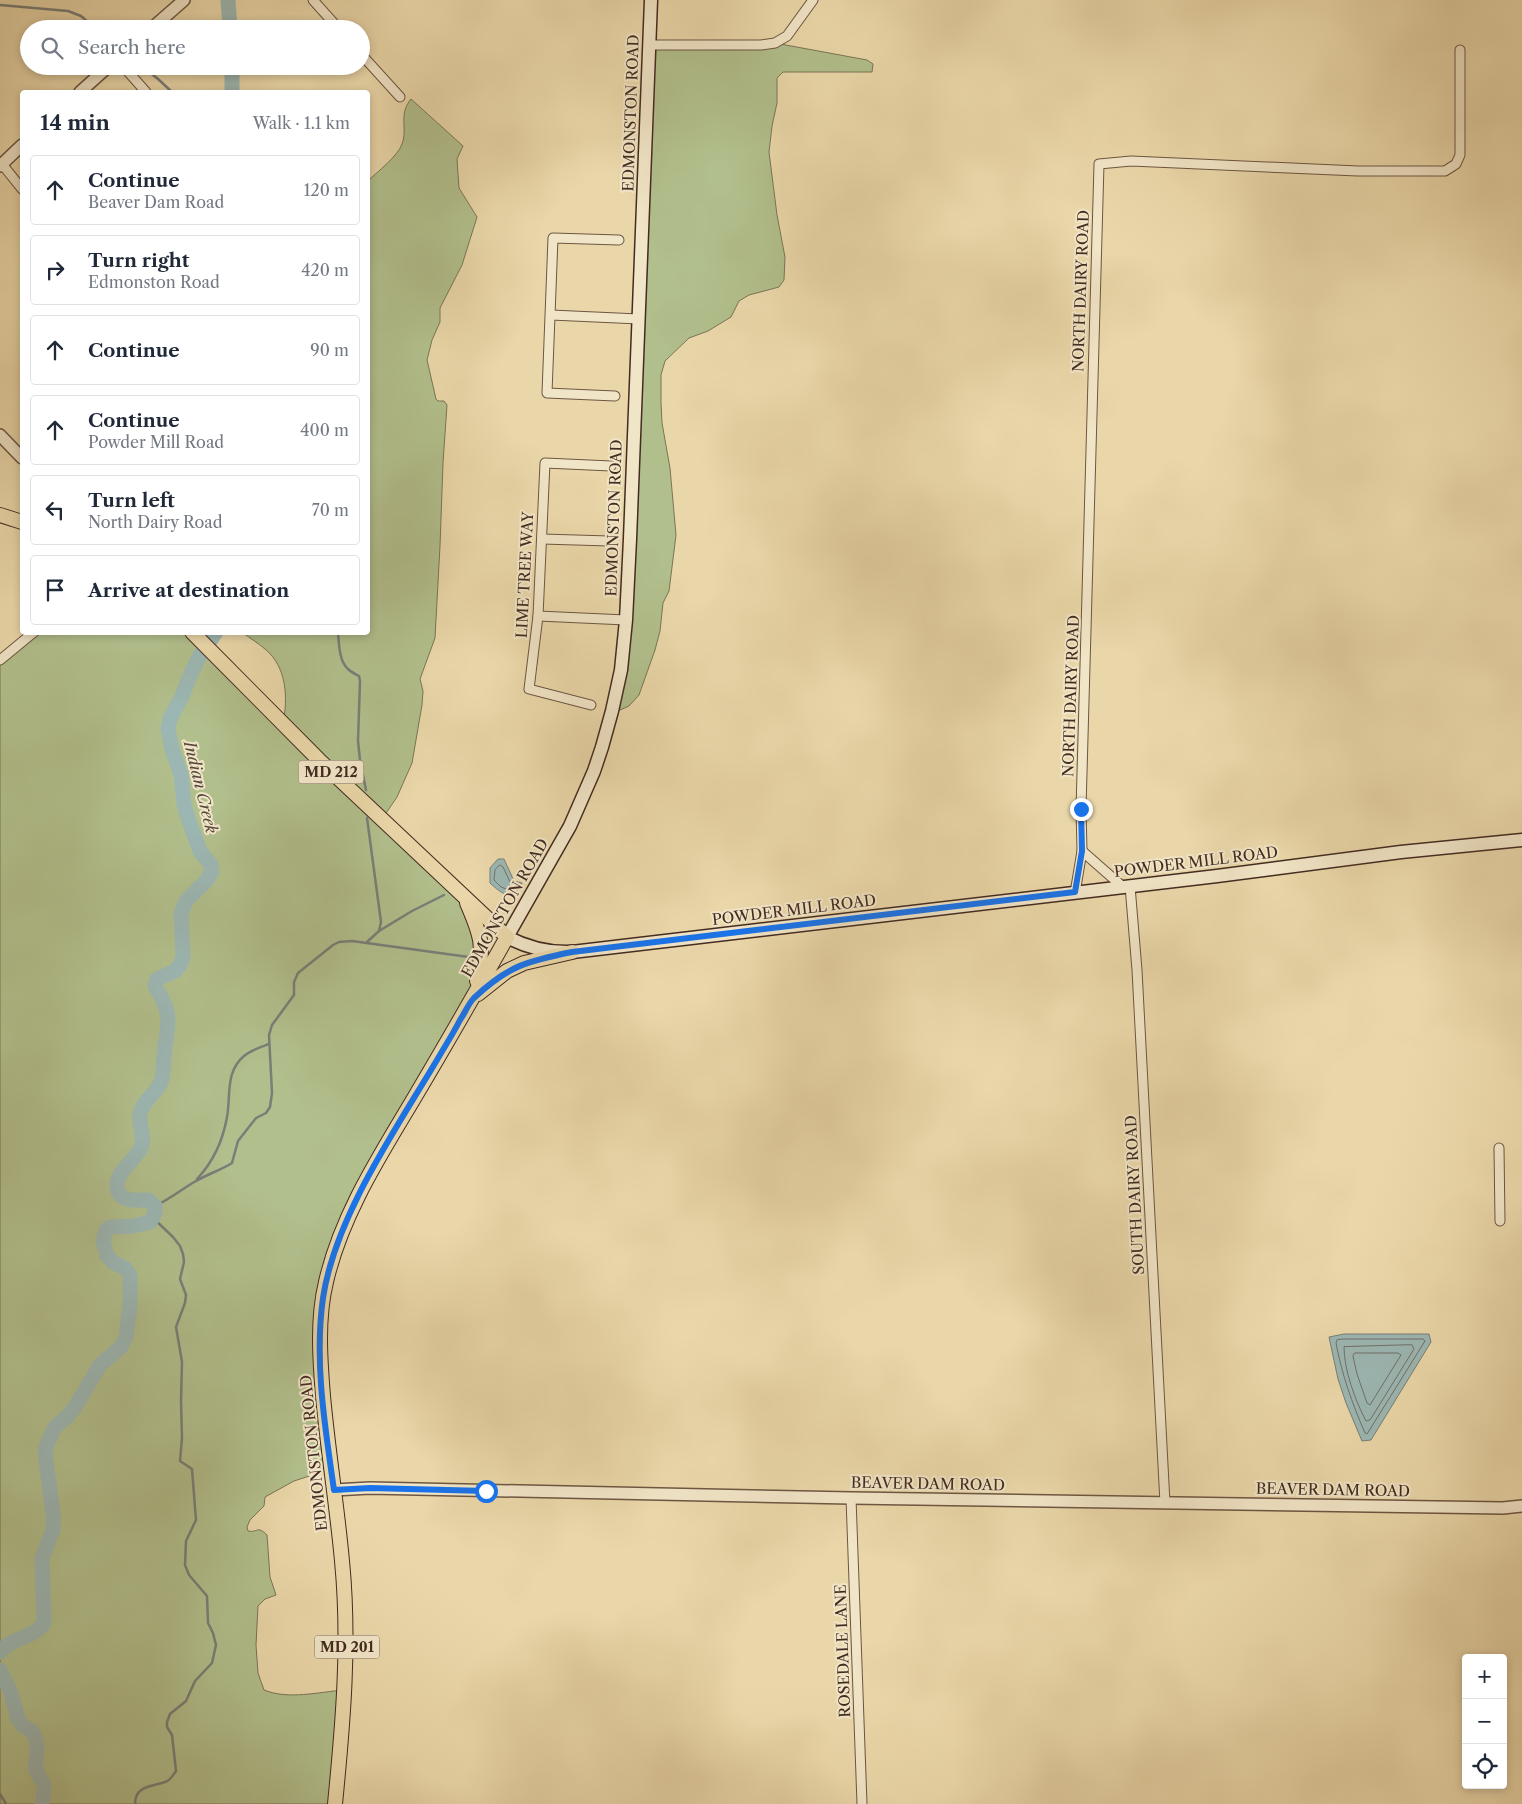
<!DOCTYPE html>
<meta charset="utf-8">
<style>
:root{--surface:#fff;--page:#f6f6f7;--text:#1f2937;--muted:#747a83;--line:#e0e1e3}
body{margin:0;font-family:"Libre Caslon Text",serif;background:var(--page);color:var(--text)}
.controls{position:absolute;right:15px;bottom:15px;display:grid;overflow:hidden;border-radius:5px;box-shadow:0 2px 8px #0003}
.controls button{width:45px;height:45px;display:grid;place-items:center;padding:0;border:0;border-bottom:1px solid var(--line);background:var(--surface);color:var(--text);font:25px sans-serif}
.stop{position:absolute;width:15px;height:15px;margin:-11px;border:4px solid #1a73e8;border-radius:50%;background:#fff}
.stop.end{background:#1a73e8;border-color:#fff;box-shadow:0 1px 5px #0008}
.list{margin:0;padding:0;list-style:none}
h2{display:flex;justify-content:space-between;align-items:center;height:65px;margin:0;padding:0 20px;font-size:21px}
h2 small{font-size:16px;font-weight:400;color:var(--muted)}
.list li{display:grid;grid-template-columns:32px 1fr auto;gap:15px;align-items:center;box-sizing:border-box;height:70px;margin:0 10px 10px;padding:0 10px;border:1px solid var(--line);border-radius:5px}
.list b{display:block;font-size:19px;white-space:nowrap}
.list p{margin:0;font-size:16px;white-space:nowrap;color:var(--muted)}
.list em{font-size:16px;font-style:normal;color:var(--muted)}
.icon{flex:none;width:28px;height:28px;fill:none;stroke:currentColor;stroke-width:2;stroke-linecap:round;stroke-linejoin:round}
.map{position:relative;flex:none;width:1522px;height:1804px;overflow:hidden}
.search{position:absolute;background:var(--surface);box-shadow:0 2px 8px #0003;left:20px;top:20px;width:350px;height:55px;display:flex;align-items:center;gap:12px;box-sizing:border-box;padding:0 18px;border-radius:28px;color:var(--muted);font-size:19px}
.panel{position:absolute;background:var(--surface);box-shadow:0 2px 8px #0003;left:20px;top:90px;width:350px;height:545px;border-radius:5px}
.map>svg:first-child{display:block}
.green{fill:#b1bf8c;stroke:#7a7556}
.water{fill:#9cb7b3;stroke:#787f78}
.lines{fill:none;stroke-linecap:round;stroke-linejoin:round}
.shore{stroke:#70716a;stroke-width:1}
.stream{stroke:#787f78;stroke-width:2.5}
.river{stroke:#9cb7b3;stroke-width:15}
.minor-casing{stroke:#6d5642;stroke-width:11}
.tertiary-casing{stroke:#6d5642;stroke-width:14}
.secondary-casing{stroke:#432b20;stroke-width:15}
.primary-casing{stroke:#432b20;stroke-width:16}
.minor{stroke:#f1e5c7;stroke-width:9}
.tertiary{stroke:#f1e5c7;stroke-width:11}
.secondary{stroke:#f1e5c7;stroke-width:12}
.primary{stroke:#ead7a9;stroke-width:14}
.route{stroke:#1a73e8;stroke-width:6}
.labels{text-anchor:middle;stroke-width:4;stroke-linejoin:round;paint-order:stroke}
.shield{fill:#f1e5c7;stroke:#776352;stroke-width:1}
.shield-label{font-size:14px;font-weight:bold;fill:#432b20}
.street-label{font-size:15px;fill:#432b20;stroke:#f1e5c7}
.water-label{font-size:16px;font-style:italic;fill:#55473d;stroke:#f1e5c7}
</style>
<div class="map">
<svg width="1522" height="1804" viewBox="0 0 1522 1804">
<rect width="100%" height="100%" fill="#ead7a9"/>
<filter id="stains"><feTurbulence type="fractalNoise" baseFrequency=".004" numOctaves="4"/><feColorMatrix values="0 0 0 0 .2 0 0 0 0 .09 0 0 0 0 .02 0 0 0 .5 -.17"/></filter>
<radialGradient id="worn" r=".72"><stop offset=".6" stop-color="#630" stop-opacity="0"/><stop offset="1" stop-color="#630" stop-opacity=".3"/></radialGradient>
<g class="green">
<polygon points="775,43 867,60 873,64 872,72 783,72 777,78 777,103 772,126 769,152 777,215 785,257 784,280 779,287 749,295 739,301 731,317 708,331 689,338 665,361 661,375 661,402 662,423 670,468 676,535 669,591 663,603 660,631 655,650 639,695 629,706 611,714 621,670 650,45"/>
<path d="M411,99L463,146L457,159L459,188L477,217L462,265L440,308V322L432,340L427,360L436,399L438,401H444L447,405L443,463L440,546L435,638L420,679L423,691L422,705L412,763L397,797L382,819L465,898L480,937L472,1000L363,1187L323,1298L331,1469L294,1481L265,1497L264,1506L250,1520L247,1527L248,1531C258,1533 257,1525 267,1535L270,1577L276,1595L265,1599L258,1606L256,1645L258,1673L264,1690C288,1700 319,1692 344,1690L335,1804H0V660L34,633H192L283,724C288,698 287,667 265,649C258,643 250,638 243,633L368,632V181C377,172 398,156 402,144C408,128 398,115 411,99Z"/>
</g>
<g class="water">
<path d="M498,859H504L514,881L522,883C513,903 502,894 490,883V868Z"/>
<polygon points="1344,1334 1429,1334 1431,1342 1371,1440 1362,1441 1346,1403 1338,1379 1329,1337"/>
</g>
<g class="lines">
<g class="shore">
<polygon points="500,865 503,867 512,886 509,890 501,887 494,880 495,870"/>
<path d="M1344,1339H1423L1425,1341L1367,1434L1365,1433C1352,1403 1342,1375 1336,1343L1337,1340Z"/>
<path d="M1412,1345L1414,1349L1370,1420L1366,1421C1355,1400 1344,1370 1344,1347Z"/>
<polygon points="1355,1353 1398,1353 1401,1355 1370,1405 1367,1403 1357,1374 1353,1356"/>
</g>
<g class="stream">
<polyline points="0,5 68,11 81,16 96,29"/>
<polyline points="142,66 158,79 172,92"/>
<path d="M338,632C339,644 339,661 348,669C351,672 355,674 359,676L360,681L358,741L360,760L366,790"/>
<polyline points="367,818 381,922 379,931 367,942"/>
<polyline points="379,931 412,911 444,895"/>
<path d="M197,1179C213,1162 223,1140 227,1117C231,1095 225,1072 244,1056C251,1050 261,1047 269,1044"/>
<path d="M155,1206C170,1199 182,1189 196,1181C208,1174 221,1170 232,1163L238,1141L256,1118L266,1113L270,1107L272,1093L269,1035L272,1025L294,995V982L298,973L333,945L339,942L352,941L476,958"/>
<polyline points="0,1794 6,1804"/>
<path d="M135,1804C135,1785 152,1787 165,1782C170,1781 173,1775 176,1771L172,1735L167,1727V1722L170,1714L186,1701L195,1681L212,1663L216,1645L213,1633L208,1623L207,1596L189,1575L185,1565L186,1541L196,1520L192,1469L180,1461L182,1438L181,1401L182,1362L176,1327L185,1303L186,1295L180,1279L184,1262L183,1254L180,1246L173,1237L153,1218"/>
</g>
<g class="river">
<polyline points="228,0 230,29"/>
<polyline points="232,66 232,92"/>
<path d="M0,1652C11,1637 33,1639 44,1623L42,1558L53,1530V1514L45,1453L47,1444L55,1427L67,1417L75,1407L100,1365L121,1347L126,1337L130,1307V1275L125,1268L114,1263L107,1256L103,1241L106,1230L110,1227L133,1226L150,1222L155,1213V1206L148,1200C137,1200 118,1203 117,1186C116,1172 135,1160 141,1148C146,1136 138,1126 140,1114C142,1101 156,1094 161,1082C164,1074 163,1065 164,1056C165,1038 172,1020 164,1003C162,997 158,992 155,986L157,979L175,971L180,965L183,957L181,913L186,901L207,880L212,871L211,865L200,851L188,818L184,804L181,775L172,749L168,729L170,719L182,696L189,678L199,657L216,632"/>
<polyline points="0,1670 11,1693 18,1719 23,1726 32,1731 36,1739 37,1750 35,1768 44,1785 44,1793 42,1804"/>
</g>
<defs>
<g id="minor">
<polyline points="313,0 339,29"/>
<polyline points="650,45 761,45 775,43 787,36 813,0"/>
<polyline points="361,54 400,97"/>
<polyline points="123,66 146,92"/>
<polyline points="2,164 22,189"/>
<polyline points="551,315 639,319"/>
<polyline points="615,396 547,393 553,238 619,240"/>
<polyline points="542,539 609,541"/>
<polyline points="538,616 626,620"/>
<polyline points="0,660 34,632"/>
<polyline points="591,705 529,689 538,616 545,463 611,466"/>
<polyline points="1082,851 1123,887"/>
<polyline points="1130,886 1137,970 1165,1503"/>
<polyline points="1075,893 1082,851 1081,809 1099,164 1131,161 1358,171 1445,171 1456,164 1460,155 1460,50"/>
<polyline points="1499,1148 1500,1221"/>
<polyline points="851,1498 862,1804"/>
</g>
<g id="tertiary">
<polyline points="151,29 184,0"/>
<polyline points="80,92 109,66"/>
<polyline points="0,166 22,145"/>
<polyline points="0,435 22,458"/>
<polyline points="334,1490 370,1488 851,1498 1503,1508 1522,1506"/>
</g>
<path id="secondary" d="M651,0L630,539L626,620L621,670L612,711L602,747L594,771L570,826L507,937C528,948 548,953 572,952L1217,876L1401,852L1522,840"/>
<g id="primary">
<polyline points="0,515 22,522"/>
<path d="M192,632L319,760L507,937C476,992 445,1046 413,1100C379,1157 341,1216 326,1282C317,1319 320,1359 323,1396C328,1451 337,1506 342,1561C350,1643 343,1723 335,1804"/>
<path d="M467,903C481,935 485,947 477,981"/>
<polyline points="478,994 507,971 524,963 572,952"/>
</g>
</defs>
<use href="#minor" class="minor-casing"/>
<use href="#tertiary" class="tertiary-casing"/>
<use href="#secondary" class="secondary-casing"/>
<use href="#primary" class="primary-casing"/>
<use href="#minor" class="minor"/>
<use href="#tertiary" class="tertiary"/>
<use href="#secondary" class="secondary"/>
<use href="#primary" class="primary"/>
</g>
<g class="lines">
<path class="route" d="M486,1491L370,1488L334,1490C325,1427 314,1361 323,1298C335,1217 396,1129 437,1060C445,1046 453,1034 460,1020C465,1013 468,1004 474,998C508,966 527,961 572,952L1075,892L1082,851L1081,809"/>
</g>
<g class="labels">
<g class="shield">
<rect x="298.5" y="760.5" width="65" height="23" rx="4"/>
<rect x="314.5" y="1635.5" width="65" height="23" rx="4"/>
</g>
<g class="shield-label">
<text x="331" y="777">MD 212</text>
<text x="347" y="1652">MD 201</text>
</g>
<g class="street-label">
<text transform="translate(631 113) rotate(-88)" y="5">EDMONSTON ROAD</text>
<text transform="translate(1081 291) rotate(-88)" y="5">NORTH DAIRY ROAD</text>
<text transform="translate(614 518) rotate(-88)" y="5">EDMONSTON ROAD</text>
<text transform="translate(525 575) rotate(-87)" y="5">LIME TREE WAY</text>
<text transform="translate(1071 696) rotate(-88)" y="5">NORTH DAIRY ROAD</text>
<text transform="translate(1196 862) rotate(-7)" y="5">POWDER MILL ROAD</text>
<text transform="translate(505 908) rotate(-60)" y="5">EDMONSTON ROAD</text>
<text transform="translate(794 910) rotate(-7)" y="5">POWDER MILL ROAD</text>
<text transform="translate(1135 1195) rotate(-93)" y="5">SOUTH DAIRY ROAD</text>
<text transform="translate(314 1453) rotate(-96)" y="5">EDMONSTON ROAD</text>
<text transform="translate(928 1484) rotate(1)" y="5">BEAVER DAM ROAD</text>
<text transform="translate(1333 1490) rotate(1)" y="5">BEAVER DAM ROAD</text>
<text transform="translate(843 1651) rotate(-92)" y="5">ROSEDALE LANE</text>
</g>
<g class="water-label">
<text transform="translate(201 787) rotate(76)" y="6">Indian Creek</text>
</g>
</g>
<rect width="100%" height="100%" filter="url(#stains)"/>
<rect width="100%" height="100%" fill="url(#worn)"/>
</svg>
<div class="controls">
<button>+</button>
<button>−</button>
<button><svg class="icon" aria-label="locate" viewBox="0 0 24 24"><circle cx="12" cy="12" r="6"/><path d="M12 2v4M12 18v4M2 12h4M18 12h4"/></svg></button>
</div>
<div class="stop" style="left:486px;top:1491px"></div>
<div class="stop end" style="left:1081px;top:809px"></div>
<div class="search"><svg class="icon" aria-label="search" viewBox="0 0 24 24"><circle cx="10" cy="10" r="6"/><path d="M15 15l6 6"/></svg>Search here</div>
<section class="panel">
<h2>14 min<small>Walk · 1.1 km</small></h2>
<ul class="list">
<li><svg class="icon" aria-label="ahead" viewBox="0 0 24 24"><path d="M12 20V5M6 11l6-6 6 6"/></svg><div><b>Continue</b><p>Beaver Dam Road</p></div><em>120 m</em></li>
<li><svg class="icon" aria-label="right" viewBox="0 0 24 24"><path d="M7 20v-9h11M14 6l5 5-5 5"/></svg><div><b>Turn right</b><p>Edmonston Road</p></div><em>420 m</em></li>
<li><svg class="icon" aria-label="ahead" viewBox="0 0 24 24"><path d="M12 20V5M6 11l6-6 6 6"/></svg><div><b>Continue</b></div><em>90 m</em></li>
<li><svg class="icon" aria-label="ahead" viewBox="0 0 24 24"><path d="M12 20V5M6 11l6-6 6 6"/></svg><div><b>Continue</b><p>Powder Mill Road</p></div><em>400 m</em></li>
<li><svg class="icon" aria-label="left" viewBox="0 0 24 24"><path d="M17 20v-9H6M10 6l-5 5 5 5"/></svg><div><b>Turn left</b><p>North Dairy Road</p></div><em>70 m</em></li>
<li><svg class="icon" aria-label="arrive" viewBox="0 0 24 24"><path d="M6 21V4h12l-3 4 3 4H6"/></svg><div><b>Arrive at destination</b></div></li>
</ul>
</section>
</div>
